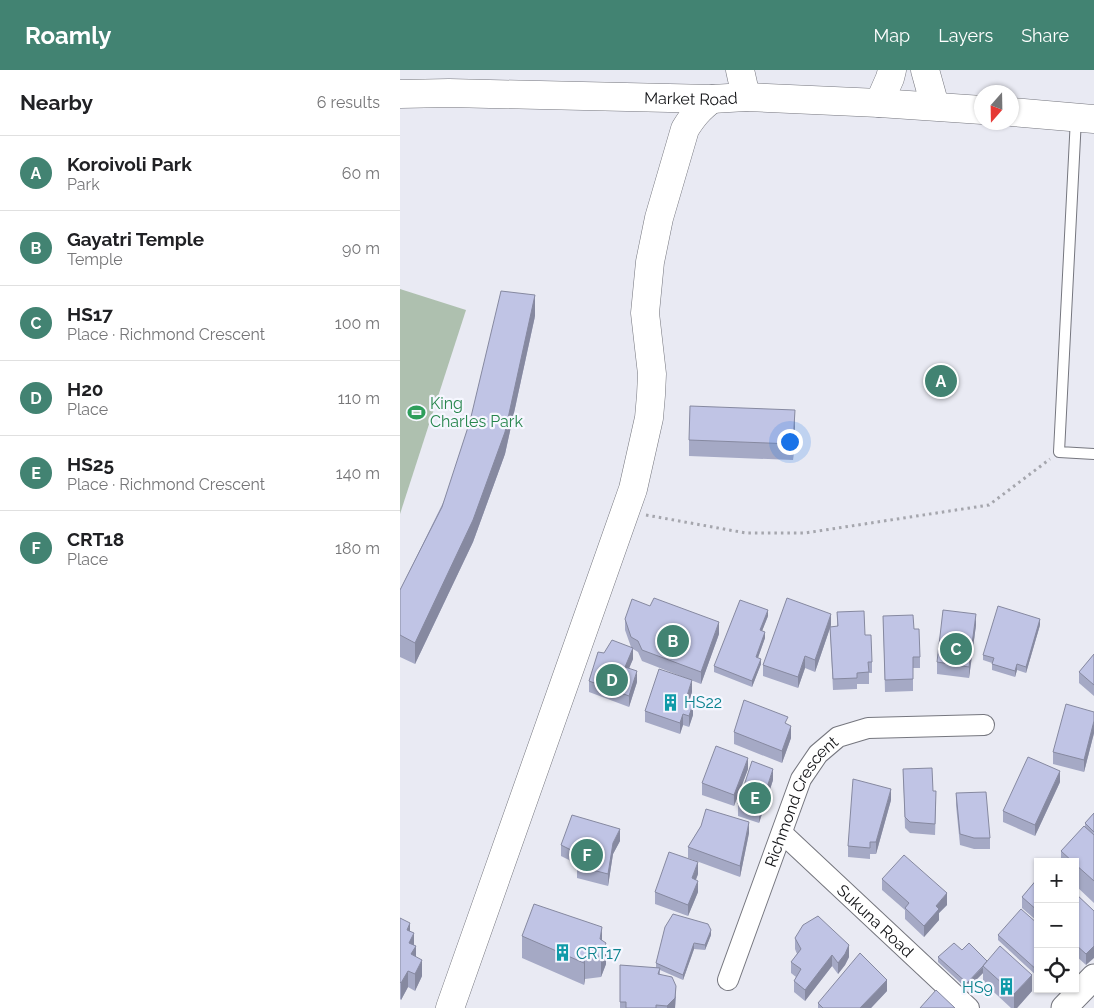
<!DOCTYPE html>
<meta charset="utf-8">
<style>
:root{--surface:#fff;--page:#f2f2f2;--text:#202124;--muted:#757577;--line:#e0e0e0;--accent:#428372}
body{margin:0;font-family:Raleway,sans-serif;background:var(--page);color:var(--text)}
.controls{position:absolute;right:15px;bottom:15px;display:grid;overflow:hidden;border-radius:0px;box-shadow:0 1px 4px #0004}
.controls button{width:45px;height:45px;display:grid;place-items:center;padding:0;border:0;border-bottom:1px solid var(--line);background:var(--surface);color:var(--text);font:25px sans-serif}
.compass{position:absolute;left:574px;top:15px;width:45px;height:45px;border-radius:50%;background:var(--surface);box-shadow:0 1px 4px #0004;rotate:200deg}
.you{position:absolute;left:389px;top:371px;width:18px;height:18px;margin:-12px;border:4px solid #fff;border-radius:50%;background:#1a73e8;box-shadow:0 0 0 8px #1a73e833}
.badge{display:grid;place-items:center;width:32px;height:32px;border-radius:50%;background:var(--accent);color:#fff;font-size:16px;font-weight:700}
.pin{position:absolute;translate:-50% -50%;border:2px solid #fff;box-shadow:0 1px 5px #0006}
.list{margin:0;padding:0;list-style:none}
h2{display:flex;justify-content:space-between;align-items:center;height:65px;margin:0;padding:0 20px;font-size:21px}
h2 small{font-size:16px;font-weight:400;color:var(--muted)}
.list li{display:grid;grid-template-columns:32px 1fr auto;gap:15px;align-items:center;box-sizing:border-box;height:75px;padding:0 20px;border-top:1px solid var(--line)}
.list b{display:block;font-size:19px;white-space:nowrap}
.list p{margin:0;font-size:16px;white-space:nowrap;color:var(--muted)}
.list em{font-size:16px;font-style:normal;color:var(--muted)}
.icon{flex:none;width:28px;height:28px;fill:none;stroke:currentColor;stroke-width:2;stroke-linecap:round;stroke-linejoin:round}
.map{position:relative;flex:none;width:694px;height:938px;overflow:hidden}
header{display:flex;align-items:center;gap:30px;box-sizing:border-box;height:70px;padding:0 25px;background:var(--accent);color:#fff}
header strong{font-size:24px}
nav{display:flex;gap:28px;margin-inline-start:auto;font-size:18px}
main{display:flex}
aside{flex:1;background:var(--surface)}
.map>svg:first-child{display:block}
.green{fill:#aec0af}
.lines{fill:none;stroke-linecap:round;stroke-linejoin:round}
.service-casing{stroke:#75767e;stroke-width:12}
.minor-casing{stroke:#75767e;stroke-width:22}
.tertiary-casing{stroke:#75767e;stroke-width:27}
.secondary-casing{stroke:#75767e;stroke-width:29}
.path{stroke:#a5a6ad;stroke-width:3;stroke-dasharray:2.5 4;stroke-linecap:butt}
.service{stroke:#fff;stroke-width:10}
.minor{stroke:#fff;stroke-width:20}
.tertiary{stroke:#fff;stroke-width:25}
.secondary{stroke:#fff;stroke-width:28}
.wall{fill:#a5a9c5}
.shaded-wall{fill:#8689a0}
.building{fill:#c0c4e5;stroke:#8689a0}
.labels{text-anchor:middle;stroke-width:4.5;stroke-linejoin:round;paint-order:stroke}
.street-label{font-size:16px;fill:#111215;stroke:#f6f7ff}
.leisure-label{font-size:16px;fill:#27864d;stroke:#f6f7ff;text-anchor:start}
.culture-label{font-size:16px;fill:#0d838f;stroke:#f6f7ff;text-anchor:start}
</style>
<header>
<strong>Roamly</strong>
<nav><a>Map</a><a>Layers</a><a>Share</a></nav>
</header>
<main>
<aside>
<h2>Nearby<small>6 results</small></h2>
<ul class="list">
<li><span class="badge">A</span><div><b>Koroivoli Park</b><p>Park</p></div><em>60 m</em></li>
<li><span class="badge">B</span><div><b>Gayatri Temple</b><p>Temple</p></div><em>90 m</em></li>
<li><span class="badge">C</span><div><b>HS17</b><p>Place · Richmond Crescent</p></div><em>100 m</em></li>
<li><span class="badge">D</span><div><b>H20</b><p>Place</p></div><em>110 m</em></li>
<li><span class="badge">E</span><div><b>HS25</b><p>Place · Richmond Crescent</p></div><em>140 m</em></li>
<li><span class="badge">F</span><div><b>CRT18</b><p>Place</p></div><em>180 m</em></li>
</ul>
</aside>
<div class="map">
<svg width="694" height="938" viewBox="0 0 694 938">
<rect width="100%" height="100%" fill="#e9eaf3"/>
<polygon class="green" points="0,219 66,240 0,444"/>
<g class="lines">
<defs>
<polyline id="service" points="676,48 659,382 694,384"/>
<g id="minor">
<path id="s1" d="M382,763L569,938"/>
<path id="s2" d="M328,910L401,709L418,684L438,667L468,658L584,655"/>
</g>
<polyline id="tertiary" points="664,938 694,907"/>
<g id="secondary">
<polyline points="340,0 346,27"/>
<polyline points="525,0 535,36"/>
<path id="s3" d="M0,24L49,23L312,29L346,27L479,33L582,40"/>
<polyline points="479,33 490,8 492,0"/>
<polyline points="612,42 694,49"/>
<path d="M50,938L233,419L249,348L251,325L252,304L245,243L250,192L259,148L285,59C293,46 299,39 312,29"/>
</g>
</defs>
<use href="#service" class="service-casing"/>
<use href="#minor" class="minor-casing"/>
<use href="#tertiary" class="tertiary-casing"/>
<use href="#secondary" class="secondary-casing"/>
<polyline class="path" points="246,445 346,463 405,463 589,435 650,389"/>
<use href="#service" class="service"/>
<use href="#minor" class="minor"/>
<use href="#tertiary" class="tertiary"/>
<use href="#secondary" class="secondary"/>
</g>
<g class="wall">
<polygon points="135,246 105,384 73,472 15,594 0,587 0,520"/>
<polygon points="395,356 393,390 289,386 289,370"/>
<polygon points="437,542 465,565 472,592 472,603 469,603 469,614 457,614 457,619 433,620 430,558 415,602 405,598 398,618 363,606 363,595 431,555 431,557 437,557"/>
<polygon points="368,546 362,561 365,568 358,588 361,594 352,617 314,602 314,596"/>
<polygon points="483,546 520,587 520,598 513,598 513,621 485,622"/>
<polygon points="225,549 319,564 301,614 242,591 238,582 233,579 233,589 229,598 237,612 229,637 189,622 189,611 204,583 231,577 225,560"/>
<polygon points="576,555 569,608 537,604 537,592"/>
<polygon points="640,555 626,603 617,600 615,607 592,600 592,593 583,590 583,585"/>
<polygon points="694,584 694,626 679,613 679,602"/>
<polygon points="292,622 289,633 293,645 289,657 283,655 280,664 245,652 245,641"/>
<polygon points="694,642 694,663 684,702 653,694 653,682"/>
<polygon points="388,654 391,668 382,693 334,674 334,662"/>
<polygon points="348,699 334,736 302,725 302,713"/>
<polygon points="503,699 533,721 536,733 535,765 510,763 505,758"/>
<polygon points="373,710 359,753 338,746 338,734"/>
<polygon points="660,712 635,766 603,752 603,741"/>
<polygon points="556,723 590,768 590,779 574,779 560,775 556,735"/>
<polygon points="491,730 476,784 470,784 470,789 448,787 448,776"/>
<polygon points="694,743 694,833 675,815 675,792 661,792 661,781 685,756 685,753"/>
<polygon points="301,756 349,763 340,807 288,788 288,777"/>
<polygon points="220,771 213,784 208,816 177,808 177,794 161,786 161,775"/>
<polygon points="298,804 296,810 298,822 288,846 255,834 255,822"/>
<polygon points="638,808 638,852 622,838 622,827"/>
<polygon points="482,809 547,835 539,843 539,850 524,867 505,849 505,840 482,820"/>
<polygon points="675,823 694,841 686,895 675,885"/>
<polygon points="0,848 10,861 14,875 16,887 22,906 15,921 8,917 1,930 0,929"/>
<polygon points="638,854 638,907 598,870 598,865"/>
<polygon points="311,865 305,880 294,879 283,910 260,900 260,905 276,927 275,938 220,938 220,895 256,898 256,893"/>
<polygon points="122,866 202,871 206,894 201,907 185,909 184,915 122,888"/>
<polygon points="395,868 449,887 445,895 438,904 432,896 405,931 394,922 394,911 396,907 391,903 391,892 397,884 395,879"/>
<polygon points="562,880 587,891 632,921 617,938 611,938 583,912 583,903 567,919 538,892 538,887"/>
<polygon points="487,921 471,938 418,938 418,933"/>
</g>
<g class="shaded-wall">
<polygon points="135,225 135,246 105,384 73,472 15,594 15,573"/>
<polygon points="395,340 395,356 393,390 393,374"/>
<polygon points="368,540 368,546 360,566 360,560"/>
<polygon points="431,544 431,555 415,602 415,590"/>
<polygon points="576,544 576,555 569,608 569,597"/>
<polygon points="640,549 640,555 626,603 626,597"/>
<polygon points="319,552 319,564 301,614 301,602"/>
<polygon points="365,562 365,568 356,593 356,587"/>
<polygon points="233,578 233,589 225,608 225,597"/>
<polygon points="405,586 405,598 398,618 398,607"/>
<polygon points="361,589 361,594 352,617 352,611"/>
<polygon points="617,594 617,600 615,607 615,601"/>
<polygon points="237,601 237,612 229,637 229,626"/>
<polygon points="292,610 292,622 285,643 285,632"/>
<polygon points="293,634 293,645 289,657 289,646"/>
<polygon points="283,644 283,655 280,664 280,653"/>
<polygon points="694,651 694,663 684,702 684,690"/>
<polygon points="391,656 391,668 382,693 382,681"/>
<polygon points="348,688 348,699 334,736 334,725"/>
<polygon points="373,699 373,710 359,753 359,742"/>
<polygon points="660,701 660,712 635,766 635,755"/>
<polygon points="491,719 491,730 476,784 476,772"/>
<polygon points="349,752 349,763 340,807 340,796"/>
<polygon points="220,759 220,771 213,784 208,816 208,804 213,773"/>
<polygon points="298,792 298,804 292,819 292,808"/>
<polygon points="298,811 298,822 288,846 288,835"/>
<polygon points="547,823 547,835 539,843 539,850 524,867 524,856 536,836"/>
<polygon points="10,853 10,869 7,860"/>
<polygon points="202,857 202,878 200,869"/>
<polygon points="311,860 311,865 305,880 305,875"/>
<polygon points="14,863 14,879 16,876 16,892 11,901 9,873"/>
<polygon points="206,873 206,894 201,907 201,886"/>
<polygon points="294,873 294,879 283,910 283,905"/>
<polygon points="449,875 449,887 445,895 438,904 438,893"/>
<polygon points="694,876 694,888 686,895 686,884"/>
<polygon points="432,885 432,896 405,931 405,920"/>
<polygon points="185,887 185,909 184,915 184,893"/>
<polygon points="22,890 22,906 15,921 15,904"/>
<polygon points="679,893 679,898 675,902 675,896"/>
<polygon points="583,897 583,903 567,919 567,913"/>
<polygon points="8,901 8,917 1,930 1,913"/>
<polygon points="632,905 632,921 617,938 614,938 614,924"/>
<polygon points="487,910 487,921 471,938 460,938"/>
<polygon points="276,916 275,938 267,938 267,936"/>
</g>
<g class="building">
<polygon points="101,221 135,225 105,362 73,450 15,573 0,565 0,520 42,437 70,351"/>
<polygon points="290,336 395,340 393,374 289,370"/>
<polygon points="254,528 319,552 301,602 242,580 238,571 231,567 225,549 232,529 250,536"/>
<polygon points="387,528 431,544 415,590 405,586 398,607 363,595"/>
<polygon points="340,530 368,540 360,560 365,562 356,587 361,589 352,611 314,596"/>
<polygon points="598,536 640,549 626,597 617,594 615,601 592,594 594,588 583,585"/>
<polygon points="543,540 576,544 569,597 537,592"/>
<polygon points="464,541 465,565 471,565 472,592 468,592 469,602 457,603 457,608 433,609 430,557 438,556 437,542"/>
<polygon points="513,545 514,559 519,559 520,587 513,587 513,609 485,610 483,546"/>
<polygon points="212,570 233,578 225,597 237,601 229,626 189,611 198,582 204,583"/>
<polygon points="694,584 694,615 679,602"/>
<polygon points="259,599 292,610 285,632 293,634 289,646 283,644 280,653 245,641"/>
<polygon points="344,630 388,647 385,653 391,656 382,681 334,662"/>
<polygon points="666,634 694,642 694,651 684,690 653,682"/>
<polygon points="316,676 348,688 334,725 302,713"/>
<polygon points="628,687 660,701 635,755 603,741"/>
<polygon points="352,691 373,699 359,742 338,734"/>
<polygon points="532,698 533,721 536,721 535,754 510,752 505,747 503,699"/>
<polygon points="453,709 491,719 476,772 470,772 470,778 448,776"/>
<polygon points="586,722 590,768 574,768 560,764 556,723"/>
<polygon points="306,739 349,752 340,796 288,777 301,756"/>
<polygon points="694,743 694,762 685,753"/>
<polygon points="172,745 220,759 213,773 208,804 177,796 179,784 161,775"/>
<polygon points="684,756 694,765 694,811 675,794 675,792 673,792 661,781"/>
<polygon points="269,782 298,792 292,808 298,811 288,835 255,822"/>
<polygon points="504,785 547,823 536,836 539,839 524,856 505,838 509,833 482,809"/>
<polygon points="638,808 638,841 622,827"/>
<polygon points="675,823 694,841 694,876 686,884 675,874"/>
<polygon points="134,834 202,857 200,869 206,873 201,886 185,887 184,893 122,866"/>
<polygon points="621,839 638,854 638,901 598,865"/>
<polygon points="273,844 308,854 311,860 305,875 294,873 283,905 256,893 265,857"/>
<polygon points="418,846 449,875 445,884 438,893 432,885 405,920 394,911 401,899 391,892 401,879 395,868 403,855"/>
<polygon points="0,848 10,853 7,860 14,863 9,873 16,876 11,884 22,890 15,904 8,901 1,913 0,912"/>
<polygon points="554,873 562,880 569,873 587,891 583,896 567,913 538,887"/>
<polygon points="600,876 632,905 614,924 583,896"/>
<polygon points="460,883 487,910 460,938 423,938 418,933"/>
<polygon points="675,889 679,893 675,896"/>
<polygon points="220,895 260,898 258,904 272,907 276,916 275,928 267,936 256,935 256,938 226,938 226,932 220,932"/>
<polygon points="536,920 555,938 520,938"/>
</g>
<defs>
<symbol id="stadium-bare" viewBox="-9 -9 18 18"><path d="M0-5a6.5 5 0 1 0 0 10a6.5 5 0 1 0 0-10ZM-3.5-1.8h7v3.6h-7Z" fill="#2e9e5b" stroke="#f6f7ff" stroke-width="2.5" paint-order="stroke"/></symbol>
<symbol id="building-bare" viewBox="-9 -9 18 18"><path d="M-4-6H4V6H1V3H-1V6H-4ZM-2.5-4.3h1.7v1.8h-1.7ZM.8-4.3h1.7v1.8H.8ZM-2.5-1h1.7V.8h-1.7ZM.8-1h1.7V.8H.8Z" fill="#0f9aa8" stroke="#f6f7ff" stroke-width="2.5" paint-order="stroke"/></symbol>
</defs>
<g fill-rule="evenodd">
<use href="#stadium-bare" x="4" y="330" width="25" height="25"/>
<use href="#building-bare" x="258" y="620" width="25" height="25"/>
<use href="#building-bare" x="150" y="870" width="25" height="25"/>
<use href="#building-bare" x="594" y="904" width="25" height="25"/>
</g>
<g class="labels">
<g class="street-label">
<text dy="6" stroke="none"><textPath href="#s3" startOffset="291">Market Road</textPath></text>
<text dy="6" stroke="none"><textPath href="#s2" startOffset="194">Richmond Crescent</textPath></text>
<text dy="6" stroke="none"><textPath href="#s1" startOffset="128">Sukuna Road</textPath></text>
</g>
<g class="leisure-label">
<text x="30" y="339">King<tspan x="30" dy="18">Charles Park</tspan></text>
</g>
<g class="culture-label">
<text x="284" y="638">HS22</text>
<text x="176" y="889">CRT17</text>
<text x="593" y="923" text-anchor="end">HS9</text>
</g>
</g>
</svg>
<div class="controls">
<button>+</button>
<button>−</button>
<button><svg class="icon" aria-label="locate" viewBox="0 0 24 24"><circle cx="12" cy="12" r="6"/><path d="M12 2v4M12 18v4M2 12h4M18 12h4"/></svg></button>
</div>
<svg class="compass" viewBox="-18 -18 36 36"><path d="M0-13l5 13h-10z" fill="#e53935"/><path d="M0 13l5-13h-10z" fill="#757577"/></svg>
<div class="you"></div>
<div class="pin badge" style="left:541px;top:311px">A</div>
<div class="pin badge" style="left:273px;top:571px">B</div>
<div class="pin badge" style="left:556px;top:579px">C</div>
<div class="pin badge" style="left:212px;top:610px">D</div>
<div class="pin badge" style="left:355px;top:728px">E</div>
<div class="pin badge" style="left:187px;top:785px">F</div>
</div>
</main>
